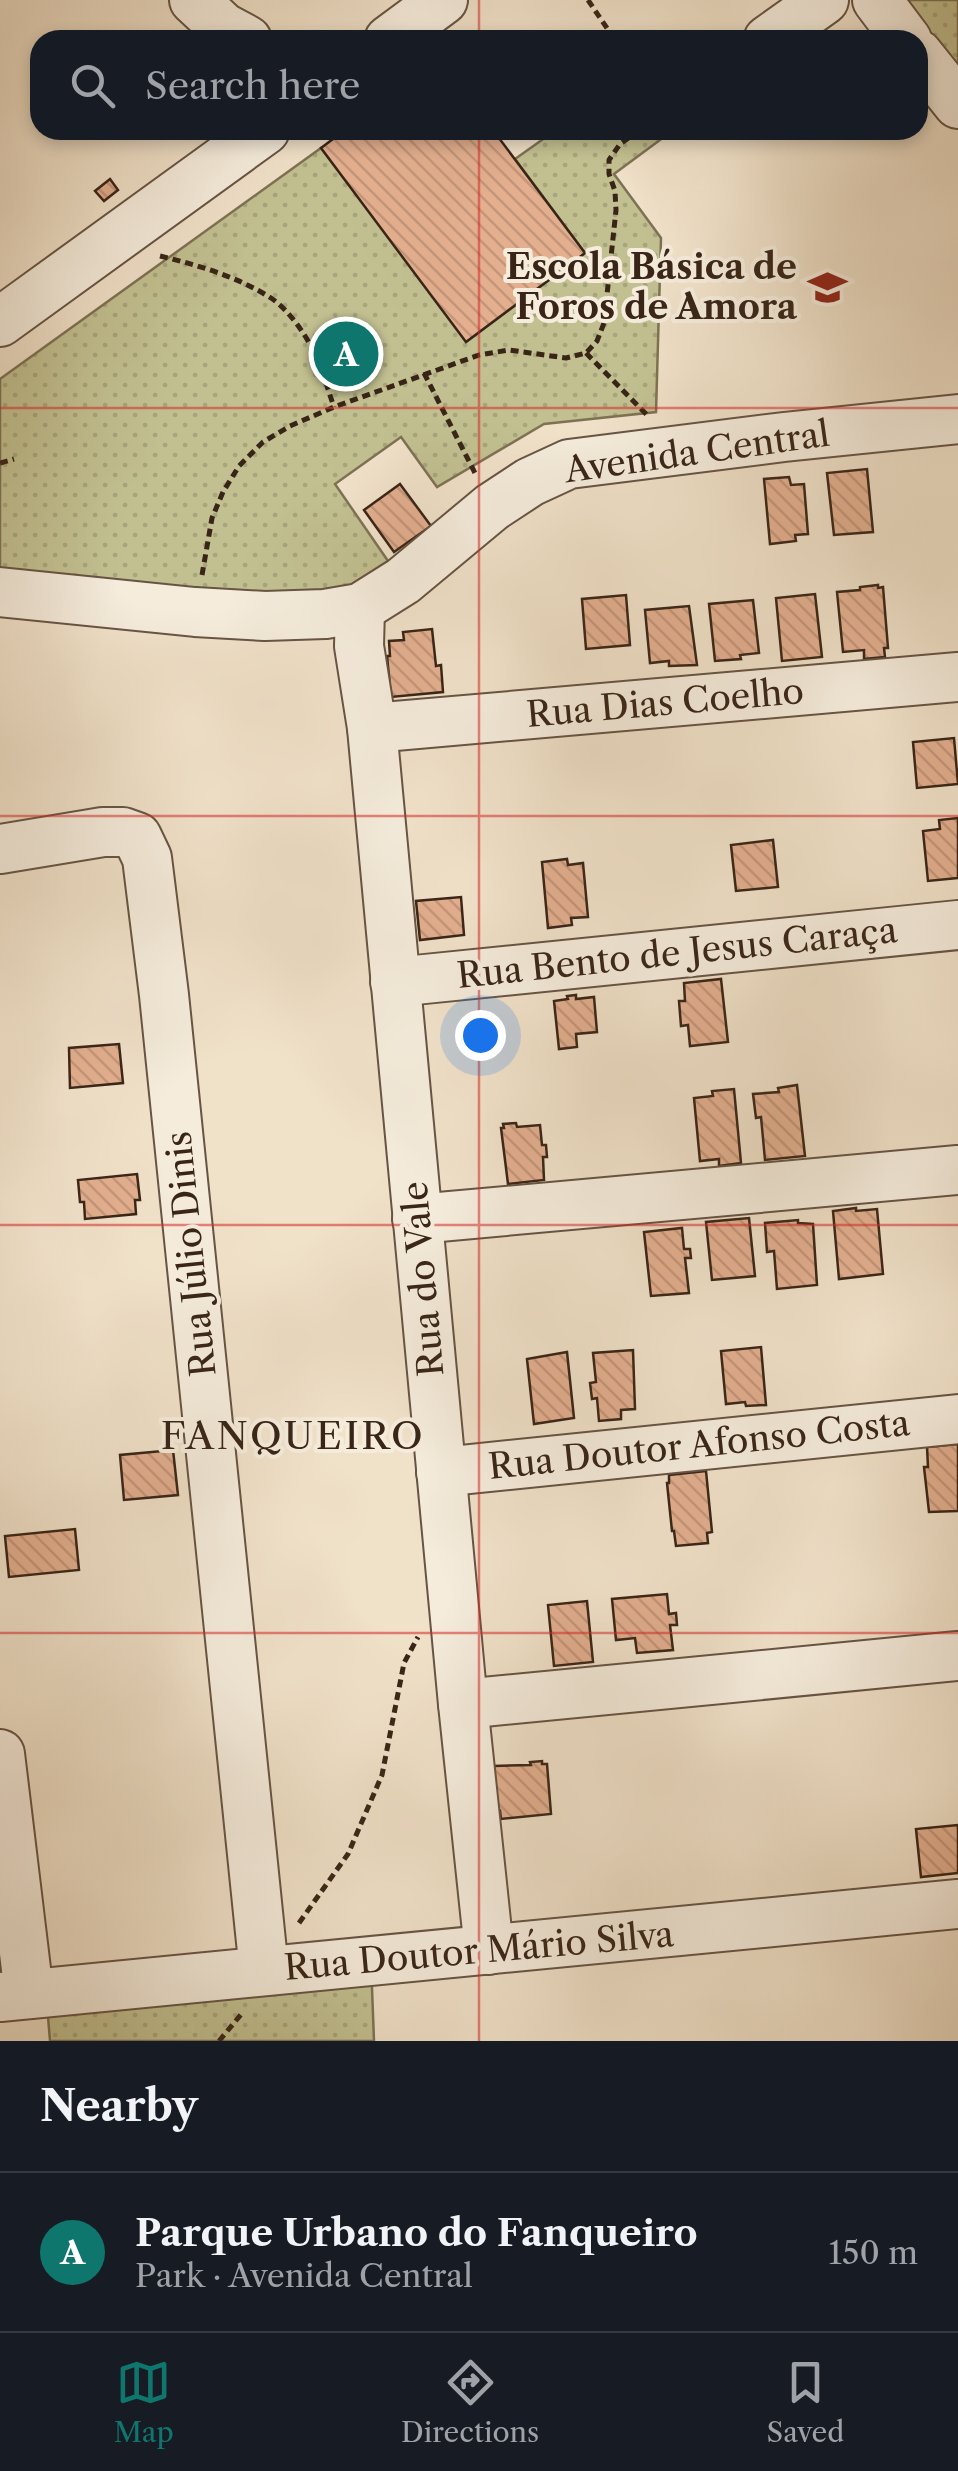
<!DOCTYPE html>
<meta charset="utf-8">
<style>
:root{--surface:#171b24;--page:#20242c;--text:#f1f3f6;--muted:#9ea1a6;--line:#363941;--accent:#0f766e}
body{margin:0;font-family:"Libre Caslon Text",serif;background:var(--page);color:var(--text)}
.you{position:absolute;left:480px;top:1035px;width:35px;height:35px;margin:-25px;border:8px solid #fff;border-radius:50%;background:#1a73e8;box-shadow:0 0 0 15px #1a73e833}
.badge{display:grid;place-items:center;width:65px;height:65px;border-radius:50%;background:var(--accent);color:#fff;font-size:32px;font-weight:700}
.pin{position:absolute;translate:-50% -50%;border:5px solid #fff;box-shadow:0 2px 10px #0006}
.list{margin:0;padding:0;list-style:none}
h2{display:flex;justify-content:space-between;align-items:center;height:130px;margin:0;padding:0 40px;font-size:42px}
h2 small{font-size:32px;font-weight:400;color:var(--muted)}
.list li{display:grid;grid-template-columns:65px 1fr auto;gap:30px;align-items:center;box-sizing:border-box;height:160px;padding:0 40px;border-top:2px solid var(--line)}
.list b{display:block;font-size:38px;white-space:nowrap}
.list p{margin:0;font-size:32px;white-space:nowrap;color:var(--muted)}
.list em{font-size:32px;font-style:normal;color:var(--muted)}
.icon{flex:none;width:55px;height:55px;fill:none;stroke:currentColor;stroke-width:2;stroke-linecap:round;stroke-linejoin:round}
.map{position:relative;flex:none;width:958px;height:2041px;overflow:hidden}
.search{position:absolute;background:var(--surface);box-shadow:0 5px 15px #0003;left:30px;right:30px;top:30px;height:110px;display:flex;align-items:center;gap:25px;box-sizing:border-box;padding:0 35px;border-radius:30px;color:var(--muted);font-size:38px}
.sheet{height:290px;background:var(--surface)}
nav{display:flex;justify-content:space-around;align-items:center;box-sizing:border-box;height:140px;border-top:2px solid var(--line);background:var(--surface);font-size:28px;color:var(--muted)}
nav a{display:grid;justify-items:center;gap:5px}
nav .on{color:var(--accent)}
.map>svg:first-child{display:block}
.park{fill:url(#park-dots);stroke:#7e7254;stroke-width:2.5}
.building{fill:url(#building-back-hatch);stroke:#392517;stroke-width:2.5}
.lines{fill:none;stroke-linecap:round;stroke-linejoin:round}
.minor-casing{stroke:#675444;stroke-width:52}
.path{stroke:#392517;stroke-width:5;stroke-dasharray:8 5;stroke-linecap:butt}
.minor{stroke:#f5ecdc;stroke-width:48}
.grid{fill:none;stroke:#d62828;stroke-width:2.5;stroke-opacity:0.55}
.labels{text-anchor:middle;stroke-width:8;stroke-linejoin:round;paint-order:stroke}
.poi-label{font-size:35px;font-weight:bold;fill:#392517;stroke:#f5ecdc;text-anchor:end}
.street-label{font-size:35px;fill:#392517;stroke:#f5ecdc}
.neighbourhood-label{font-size:38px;letter-spacing:2.5px;fill:#392517;stroke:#f5ecdc}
</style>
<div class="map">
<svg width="958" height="2041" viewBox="0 0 958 2041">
<defs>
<pattern id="park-dots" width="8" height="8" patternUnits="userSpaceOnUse" patternTransform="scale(2.5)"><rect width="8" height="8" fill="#c2c091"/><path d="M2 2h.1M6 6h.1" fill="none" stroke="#a7a57c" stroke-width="1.8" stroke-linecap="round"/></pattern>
<pattern id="building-back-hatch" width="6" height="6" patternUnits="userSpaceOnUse" patternTransform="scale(2.5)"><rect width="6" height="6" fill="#e3af8f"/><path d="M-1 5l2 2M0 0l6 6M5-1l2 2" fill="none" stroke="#c4967b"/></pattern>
</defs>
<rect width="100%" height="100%" fill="#f0e1c9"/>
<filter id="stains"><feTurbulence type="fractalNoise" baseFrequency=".002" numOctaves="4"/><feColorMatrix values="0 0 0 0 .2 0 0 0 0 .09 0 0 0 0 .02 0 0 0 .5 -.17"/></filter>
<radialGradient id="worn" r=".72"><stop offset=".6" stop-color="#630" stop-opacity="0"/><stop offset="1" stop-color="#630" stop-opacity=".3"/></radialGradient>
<g class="park">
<polygon points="904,0 958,0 958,70"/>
<polygon points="556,130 665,130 668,134 614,174 661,238 656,412 544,424 437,487 401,437 335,484 388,561 343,590 271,596 0,569 0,379 321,148 467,341 585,253 515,159"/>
<polygon points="371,1961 374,2041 50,2041 46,1992"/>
</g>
<g class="building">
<polygon points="345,130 493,130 585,253 466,342 321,148"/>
<polygon points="110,179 118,190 104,201 95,191"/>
<polygon points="867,469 873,532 834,535 827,473"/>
<polygon points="789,477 791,485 804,484 808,534 795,535 796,541 770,544 764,479"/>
<polygon points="400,484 431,526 394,552 364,510"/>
<polygon points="878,585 878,588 883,587 888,648 884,648 885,657 864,659 864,650 843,652 837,592 860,590 860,587"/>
<polygon points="815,594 822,657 782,661 776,598"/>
<polygon points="626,595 630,645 586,649 582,599"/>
<polygon points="753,600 759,653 740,655 741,659 715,661 709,604"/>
<polygon points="689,606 697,665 669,666 669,661 650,663 645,610"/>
<polygon points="432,629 436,666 441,665 443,692 391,697 387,656 390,656 389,641 404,640 403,632"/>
<polygon points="954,738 958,784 917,788 913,742"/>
<polygon points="958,818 958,878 928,881 923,831 940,829 939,820"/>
<polygon points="773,840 778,887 736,891 731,845"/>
<polygon points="567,859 568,865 583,863 588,917 571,918 572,925 548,928 542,862"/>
<polygon points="461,897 464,935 420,940 416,901"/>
<polygon points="721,979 728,1042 690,1046 688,1025 681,1026 679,1001 685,1001 684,983"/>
<polygon points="576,995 576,999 594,997 597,1032 576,1034 577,1047 559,1049 554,1001 568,999 567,996"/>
<polygon points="119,1044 123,1083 70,1088 69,1048"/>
<polygon points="797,1085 805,1156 765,1160 761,1117 756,1118 753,1094 779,1092 778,1088"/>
<polygon points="734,1089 741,1163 719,1166 719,1159 700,1161 694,1098 713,1096 712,1091"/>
<polygon points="516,1123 517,1127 540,1125 542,1145 546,1145 547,1157 543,1157 544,1180 508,1184 501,1128 504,1128 503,1124"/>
<polygon points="137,1174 140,1200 135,1200 136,1214 85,1219 84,1202 80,1202 78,1180"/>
<polygon points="856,1208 856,1211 877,1209 883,1274 839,1279 833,1211"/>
<polygon points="749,1218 755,1276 712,1280 706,1222"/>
<polygon points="798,1220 798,1223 813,1224 817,1285 777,1289 774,1251 767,1252 765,1223"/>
<polygon points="682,1228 684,1249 690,1249 691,1258 685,1258 689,1293 651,1296 644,1232"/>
<polygon points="761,1347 766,1405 746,1406 745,1402 726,1404 721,1351"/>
<polygon points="633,1350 635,1409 621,1410 621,1419 599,1421 597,1398 592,1399 590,1383 596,1382 593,1353"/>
<polygon points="567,1352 574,1418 534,1424 527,1359"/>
<polygon points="958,1444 958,1511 929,1512 924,1467 928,1467 927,1447"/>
<polygon points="173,1450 178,1495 124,1500 120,1455"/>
<polygon points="706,1471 712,1532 707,1533 708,1543 676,1546 674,1531 672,1531 667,1483 669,1483 669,1475"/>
<polygon points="75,1529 79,1570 9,1577 5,1536"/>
<polygon points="667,1594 669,1614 676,1613 677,1625 670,1625 673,1650 637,1653 635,1638 616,1640 612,1599"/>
<polygon points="587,1601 593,1662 554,1666 548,1605"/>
<polygon points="542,1761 542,1764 547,1764 551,1814 501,1819 500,1811 498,1812 494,1766 531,1765 530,1762"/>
<polygon points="958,1825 958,1873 921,1877 916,1829"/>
</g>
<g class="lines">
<defs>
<g id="minor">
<polyline points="194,0 223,27 247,40"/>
<polyline points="877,0 907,40"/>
<polyline points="389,40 443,0"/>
<polyline points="768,40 824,0"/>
<polyline points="918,54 958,104"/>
<polyline points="0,322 265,130"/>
<polyline points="0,592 195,612 265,616 325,614 360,608 403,581 492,507 530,482 569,464 784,437 958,419"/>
<polyline points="360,608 359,646 372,728 463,1704 489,1950"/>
<polyline points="372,728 958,677"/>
<polyline points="0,849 103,832 123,832 137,837 147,858 164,995 264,1971"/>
<polyline points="395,982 958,925"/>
<polyline points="417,1219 958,1170"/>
<polyline points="441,1472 958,1419"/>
<polyline points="463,1704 958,1656"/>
<polyline points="0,1754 29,1994"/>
<polyline points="0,1997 958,1904"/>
</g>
</defs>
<use href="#minor" class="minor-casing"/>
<g class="path">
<polyline points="588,0 615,40"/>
<path d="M160,256C198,265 238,277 271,298C289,310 306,335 315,354C323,371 328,390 334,407"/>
<polyline points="586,353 647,415"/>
<polyline points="424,373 475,473"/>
<polyline points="0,463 14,459"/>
<polyline points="202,575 212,518 223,492 239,466 263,442 290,426 334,407 479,355 509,350 566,358 586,353 597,341 604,323 616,210 615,191 609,174 609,160 620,144 640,130"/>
<polyline points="299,1923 348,1854 382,1775 404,1663 418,1637"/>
<polyline points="219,2041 243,2012"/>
</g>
<use href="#minor" class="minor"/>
</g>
<path class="grid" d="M479,0V40M479,130V2041M0,408H958M0,816H958M0,1225H958M0,1633H958"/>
<defs>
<symbol id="school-bare" viewBox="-9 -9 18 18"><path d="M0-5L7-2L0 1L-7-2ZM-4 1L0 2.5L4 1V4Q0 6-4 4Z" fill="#8f2418" stroke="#f5ecdc" stroke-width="2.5" paint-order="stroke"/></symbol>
</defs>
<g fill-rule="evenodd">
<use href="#school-bare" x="800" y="260" width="55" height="55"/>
</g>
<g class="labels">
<g class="poi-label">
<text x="797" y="279">Escola Básica de<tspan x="797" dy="40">Foros de Amora</tspan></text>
</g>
<g class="street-label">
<text transform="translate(697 452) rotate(-8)" y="12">Avenida Central</text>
<text transform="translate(665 703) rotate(-5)" y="12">Rua Dias Coelho</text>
<text transform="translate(677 953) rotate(-6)" y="12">Rua Bento de Jesus Caraça</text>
<text transform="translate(191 1254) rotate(-96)" y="12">Rua Júlio Dinis</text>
<text transform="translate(423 1279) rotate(-95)" y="12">Rua do Vale</text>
<text transform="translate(699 1445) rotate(-6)" y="12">Rua Doutor Afonso Costa</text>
<text transform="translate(479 1951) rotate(-5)" y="12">Rua Doutor Mário Silva</text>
</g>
<g class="neighbourhood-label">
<text x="293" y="1449">FANQUEIRO</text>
</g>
</g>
<rect width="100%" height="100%" filter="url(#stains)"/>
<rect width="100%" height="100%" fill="url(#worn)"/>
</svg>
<div class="you"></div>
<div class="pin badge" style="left:346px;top:354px">A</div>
<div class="search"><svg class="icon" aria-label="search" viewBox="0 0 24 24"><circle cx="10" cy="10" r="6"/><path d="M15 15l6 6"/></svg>Search here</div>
</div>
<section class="sheet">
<h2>Nearby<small></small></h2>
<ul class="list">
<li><span class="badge">A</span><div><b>Parque Urbano do Fanqueiro</b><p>Park · Avenida Central</p></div><em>150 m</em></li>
</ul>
</section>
<nav>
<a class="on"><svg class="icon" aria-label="map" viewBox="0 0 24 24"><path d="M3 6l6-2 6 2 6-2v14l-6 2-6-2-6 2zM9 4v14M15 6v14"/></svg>Map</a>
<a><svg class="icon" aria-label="directions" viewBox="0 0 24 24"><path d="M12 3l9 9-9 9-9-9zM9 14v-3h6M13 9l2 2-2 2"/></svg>Directions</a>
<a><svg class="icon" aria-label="saved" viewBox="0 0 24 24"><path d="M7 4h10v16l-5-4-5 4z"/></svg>Saved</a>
</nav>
